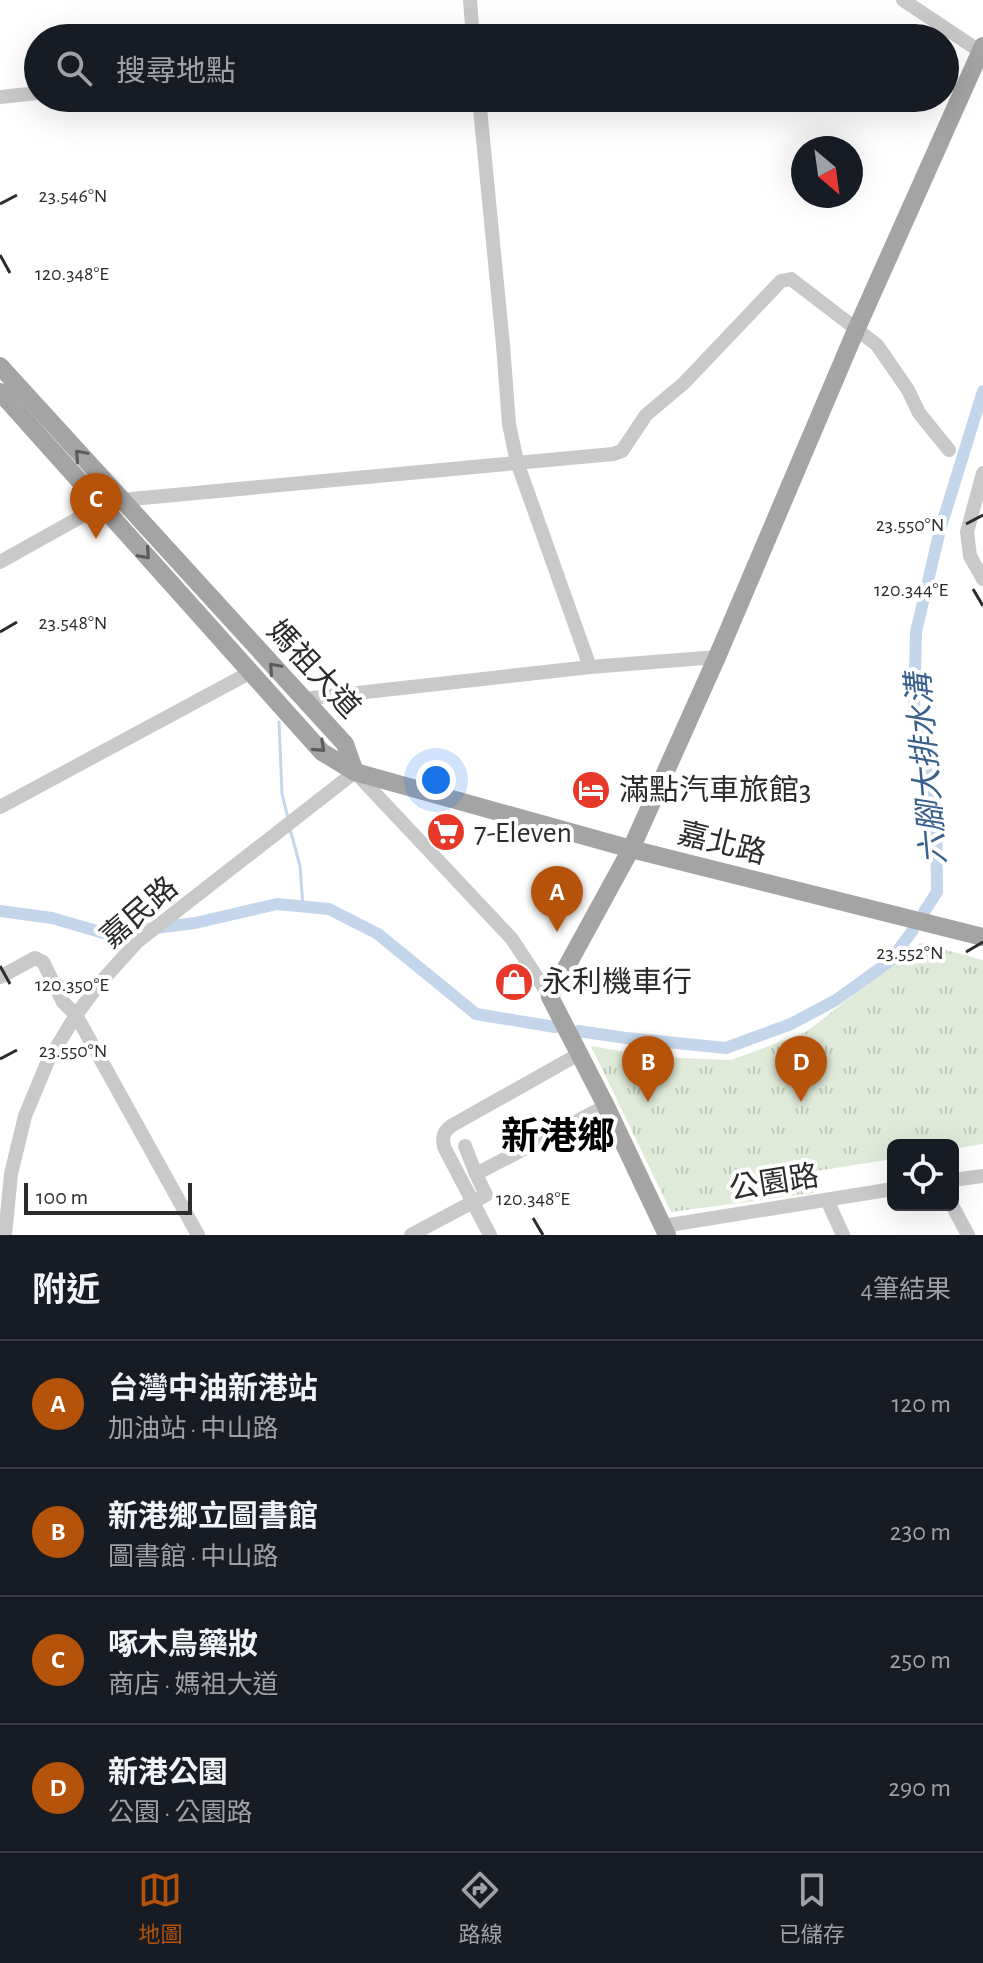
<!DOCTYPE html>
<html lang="zh-TW">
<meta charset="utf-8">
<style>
:root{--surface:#171b24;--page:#242831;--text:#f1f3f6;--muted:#9ea1a6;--line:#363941;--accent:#b45309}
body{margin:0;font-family:"Alegreya Sans","Noto Sans TC",sans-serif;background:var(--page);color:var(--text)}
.controls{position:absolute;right:24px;bottom:24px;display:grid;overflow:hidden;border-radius:12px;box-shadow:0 8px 32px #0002}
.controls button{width:72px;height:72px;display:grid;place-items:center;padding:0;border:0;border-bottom:2px solid var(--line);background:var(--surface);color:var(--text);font:40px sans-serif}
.compass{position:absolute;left:791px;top:136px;width:72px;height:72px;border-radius:50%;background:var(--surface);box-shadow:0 8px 32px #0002;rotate:151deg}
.scale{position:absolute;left:24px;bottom:20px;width:168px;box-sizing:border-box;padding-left:8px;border:4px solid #2c2c2c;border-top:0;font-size:22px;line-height:28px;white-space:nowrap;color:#2c2c2c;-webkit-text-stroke:6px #fff;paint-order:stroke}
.you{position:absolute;left:436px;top:780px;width:28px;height:28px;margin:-20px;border:6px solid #fff;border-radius:50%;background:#1a73e8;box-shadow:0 0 0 12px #1a73e833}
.badge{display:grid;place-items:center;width:52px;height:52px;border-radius:50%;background:var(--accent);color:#fff;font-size:26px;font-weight:700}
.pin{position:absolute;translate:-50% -66px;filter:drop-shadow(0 2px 4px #0008)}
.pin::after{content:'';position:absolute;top:42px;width:28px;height:24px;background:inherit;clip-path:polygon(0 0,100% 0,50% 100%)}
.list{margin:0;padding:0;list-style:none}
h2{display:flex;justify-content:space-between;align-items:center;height:104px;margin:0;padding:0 32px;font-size:34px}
h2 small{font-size:26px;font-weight:400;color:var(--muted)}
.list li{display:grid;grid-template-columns:52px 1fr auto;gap:24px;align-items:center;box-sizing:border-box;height:128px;padding:0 32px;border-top:2px solid var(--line)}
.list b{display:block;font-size:30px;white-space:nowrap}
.list p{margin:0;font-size:26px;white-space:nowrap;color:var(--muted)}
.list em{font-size:26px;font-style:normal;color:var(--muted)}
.icon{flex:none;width:44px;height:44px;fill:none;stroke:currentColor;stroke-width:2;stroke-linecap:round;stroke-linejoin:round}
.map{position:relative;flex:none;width:983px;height:1235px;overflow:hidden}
.search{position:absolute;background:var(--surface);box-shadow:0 8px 32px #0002;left:24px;right:24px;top:24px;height:88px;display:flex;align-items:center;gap:20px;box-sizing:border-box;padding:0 28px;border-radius:44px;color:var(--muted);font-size:30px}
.sheet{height:616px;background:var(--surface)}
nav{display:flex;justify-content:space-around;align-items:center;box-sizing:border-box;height:112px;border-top:2px solid var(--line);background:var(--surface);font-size:22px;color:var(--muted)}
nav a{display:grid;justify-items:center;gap:4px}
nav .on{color:var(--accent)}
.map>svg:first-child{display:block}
.grass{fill:url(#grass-tufts)}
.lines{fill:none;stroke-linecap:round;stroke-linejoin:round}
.stream{stroke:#c4d6eb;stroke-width:3}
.canal{stroke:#c4d6eb;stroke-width:12}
.minor{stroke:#c9c9c9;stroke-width:14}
.major{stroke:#a4a4a4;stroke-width:18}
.oneway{stroke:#5c5c5c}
.ticks{fill:none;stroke:#2c2c2c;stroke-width:3}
.labels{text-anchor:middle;stroke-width:8;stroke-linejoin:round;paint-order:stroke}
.street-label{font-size:30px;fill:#2c2c2c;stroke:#fff}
.poi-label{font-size:30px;fill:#2c2c2c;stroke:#fff;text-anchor:start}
.water-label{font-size:32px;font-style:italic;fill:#3a618e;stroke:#fff}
.district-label{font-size:38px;font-weight:bold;fill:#000;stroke:#fff}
.ticks-label{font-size:20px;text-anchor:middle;fill:#2c2c2c;stroke:#fff;stroke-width:8;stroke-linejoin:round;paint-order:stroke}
</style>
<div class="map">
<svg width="983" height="1235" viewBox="0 0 983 1235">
<defs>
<pattern id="grass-tufts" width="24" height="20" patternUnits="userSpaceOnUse" patternTransform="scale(2)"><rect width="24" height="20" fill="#e0ead9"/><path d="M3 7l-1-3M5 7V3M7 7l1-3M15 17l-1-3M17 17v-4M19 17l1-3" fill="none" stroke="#c0c9ba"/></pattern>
</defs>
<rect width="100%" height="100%" fill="#fff"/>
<polygon class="grass" points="920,943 983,960 983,1144 953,1149 953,1145 893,1145 893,1159 816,1171 814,1193 671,1212 591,1046 655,1057 731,1060 806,1032"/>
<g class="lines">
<g class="stream">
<polyline points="279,722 282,794 288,818"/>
<polyline points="290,829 300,866 303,907"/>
</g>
<g class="canal">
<polyline points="0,911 52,918 107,934 195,923 277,904 329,909 378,934 476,1014 555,1027"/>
<polyline points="924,912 937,892 936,818 914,711 916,632 940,530 983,391"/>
<polyline points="578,1031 626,1038 726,1048 791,1024 836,1000 890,961 913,930"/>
</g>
<g class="minor">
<polyline points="470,0 473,38"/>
<polyline points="903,0 981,52"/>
<polyline points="0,97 38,93"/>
<polyline points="479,98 503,345 509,424 517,462 590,667"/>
<polyline points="983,473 967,532 970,556 983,579"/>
<polyline points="0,562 102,505 121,500 613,454 622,451 646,415 684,383 781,281 791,279 877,345 908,390 919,413 949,450"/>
<polyline points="303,699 590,667 717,657"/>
<polyline points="0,807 251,672"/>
<polyline points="0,977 35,958 43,962 63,1002 76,1015 198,1235"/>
<polyline points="465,1146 476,1174"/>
<polyline points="953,1180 983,1176"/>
<polyline points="827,1200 843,1235"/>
<polyline points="952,1205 968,1235"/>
<polyline points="663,1226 893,1189"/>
<polyline points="5,1235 11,1174 25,1116 47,1063 76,1015 100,983 137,942 355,772 512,939 550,997"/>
<polyline points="411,1235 486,1195 476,1174 606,1106"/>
<path d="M490,1235L444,1147C442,1138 443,1132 451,1126L579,1054"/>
</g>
<g class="major">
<polyline points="0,366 345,744 355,772"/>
<polyline points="0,392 322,752 355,772 631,849 983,937"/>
<polyline points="667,1235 606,1106 550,997 631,849 717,657 856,330 983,46"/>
</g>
</g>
<defs><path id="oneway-chevron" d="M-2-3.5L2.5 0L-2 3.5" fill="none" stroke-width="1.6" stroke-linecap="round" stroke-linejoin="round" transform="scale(2)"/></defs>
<g class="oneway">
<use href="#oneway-chevron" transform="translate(80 455) rotate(-132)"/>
<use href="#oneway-chevron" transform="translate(145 554) rotate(48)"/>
<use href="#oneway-chevron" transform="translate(274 668) rotate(-132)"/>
<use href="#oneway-chevron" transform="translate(320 747) rotate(43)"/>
</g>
<path class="ticks" d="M0,204L17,195M0,255L10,273M966,524L983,515M973,589L983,606M0,632L17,622M966,952L983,942M0,966L10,984M0,1059L17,1050M533,1218L543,1235"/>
<defs>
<symbol id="hotel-disc" viewBox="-11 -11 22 22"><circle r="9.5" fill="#e7382a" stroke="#fff"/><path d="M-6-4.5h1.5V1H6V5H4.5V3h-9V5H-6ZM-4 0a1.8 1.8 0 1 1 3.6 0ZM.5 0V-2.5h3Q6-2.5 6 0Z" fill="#fff"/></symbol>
<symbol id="supermarket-disc" viewBox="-11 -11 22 22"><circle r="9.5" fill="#e7382a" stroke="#fff"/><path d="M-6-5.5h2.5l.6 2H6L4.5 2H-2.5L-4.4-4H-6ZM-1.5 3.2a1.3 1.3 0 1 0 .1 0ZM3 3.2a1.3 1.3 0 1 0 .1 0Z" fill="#fff"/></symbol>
<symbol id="shop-disc" viewBox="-11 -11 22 22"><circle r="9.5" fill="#e7382a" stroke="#fff"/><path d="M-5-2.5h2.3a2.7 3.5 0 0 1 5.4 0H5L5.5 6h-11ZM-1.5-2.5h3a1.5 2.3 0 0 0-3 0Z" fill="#fff"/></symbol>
</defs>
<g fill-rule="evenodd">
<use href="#hotel-disc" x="569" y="768" width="44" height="44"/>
<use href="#supermarket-disc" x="424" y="810" width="44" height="44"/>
<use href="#shop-disc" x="492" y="960" width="44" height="44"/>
</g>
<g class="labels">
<g class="street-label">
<text transform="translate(314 669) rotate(47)" y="10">媽祖大道</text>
<text transform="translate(722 843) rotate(14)" y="10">嘉北路</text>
<text transform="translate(139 912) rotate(-41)" y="10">嘉民路</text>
<text transform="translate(774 1182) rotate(-9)" y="10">公園路</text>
</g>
<g class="poi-label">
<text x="619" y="800">滿點汽車旅館3</text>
<text x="474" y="842">7-Eleven</text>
<text x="542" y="992">永利機車行</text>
</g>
<g class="water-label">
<text transform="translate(926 769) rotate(-95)" y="11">六腳大排水溝</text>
</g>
<g class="district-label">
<text x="558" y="1149">新港鄉</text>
</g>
</g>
<g class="ticks-label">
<text x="73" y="202">23.546°N</text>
<text x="72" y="280">120.348°E</text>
<text x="910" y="531">23.550°N</text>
<text x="911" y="596">120.344°E</text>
<text x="73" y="629">23.548°N</text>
<text x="910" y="959">23.552°N</text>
<text x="72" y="991">120.350°E</text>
<text x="73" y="1057">23.550°N</text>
<text x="533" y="1205">120.348°E</text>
</g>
</svg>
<div class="controls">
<button><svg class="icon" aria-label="locate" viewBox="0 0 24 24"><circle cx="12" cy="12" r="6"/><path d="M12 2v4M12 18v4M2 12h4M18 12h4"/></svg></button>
</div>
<svg class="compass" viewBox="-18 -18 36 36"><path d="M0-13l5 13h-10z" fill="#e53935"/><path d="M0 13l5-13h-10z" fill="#9ea1a6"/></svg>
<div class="scale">100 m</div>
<div class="you"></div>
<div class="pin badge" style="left:557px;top:932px">A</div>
<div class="pin badge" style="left:648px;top:1102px">B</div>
<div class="pin badge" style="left:96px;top:539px">C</div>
<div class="pin badge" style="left:801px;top:1102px">D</div>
<div class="search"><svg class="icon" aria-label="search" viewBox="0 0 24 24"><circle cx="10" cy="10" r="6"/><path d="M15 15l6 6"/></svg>搜尋地點</div>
</div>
<section class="sheet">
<h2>附近<small>4筆結果</small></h2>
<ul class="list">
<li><span class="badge">A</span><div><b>台灣中油新港站</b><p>加油站 · 中山路</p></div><em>120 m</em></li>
<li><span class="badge">B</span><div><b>新港鄉立圖書館</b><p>圖書館 · 中山路</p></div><em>230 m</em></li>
<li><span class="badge">C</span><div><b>啄木鳥藥妝</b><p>商店 · 媽祖大道</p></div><em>250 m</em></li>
<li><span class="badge">D</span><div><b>新港公園</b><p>公園 · 公園路</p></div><em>290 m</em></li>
</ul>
</section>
<nav>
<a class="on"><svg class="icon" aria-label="map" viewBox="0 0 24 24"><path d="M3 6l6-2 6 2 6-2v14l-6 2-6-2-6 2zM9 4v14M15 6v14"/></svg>地圖</a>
<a><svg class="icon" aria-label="directions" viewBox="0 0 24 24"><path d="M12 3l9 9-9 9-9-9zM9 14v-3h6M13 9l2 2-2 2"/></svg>路線</a>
<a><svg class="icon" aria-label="saved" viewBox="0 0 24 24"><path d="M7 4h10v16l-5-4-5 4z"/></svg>已儲存</a>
</nav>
